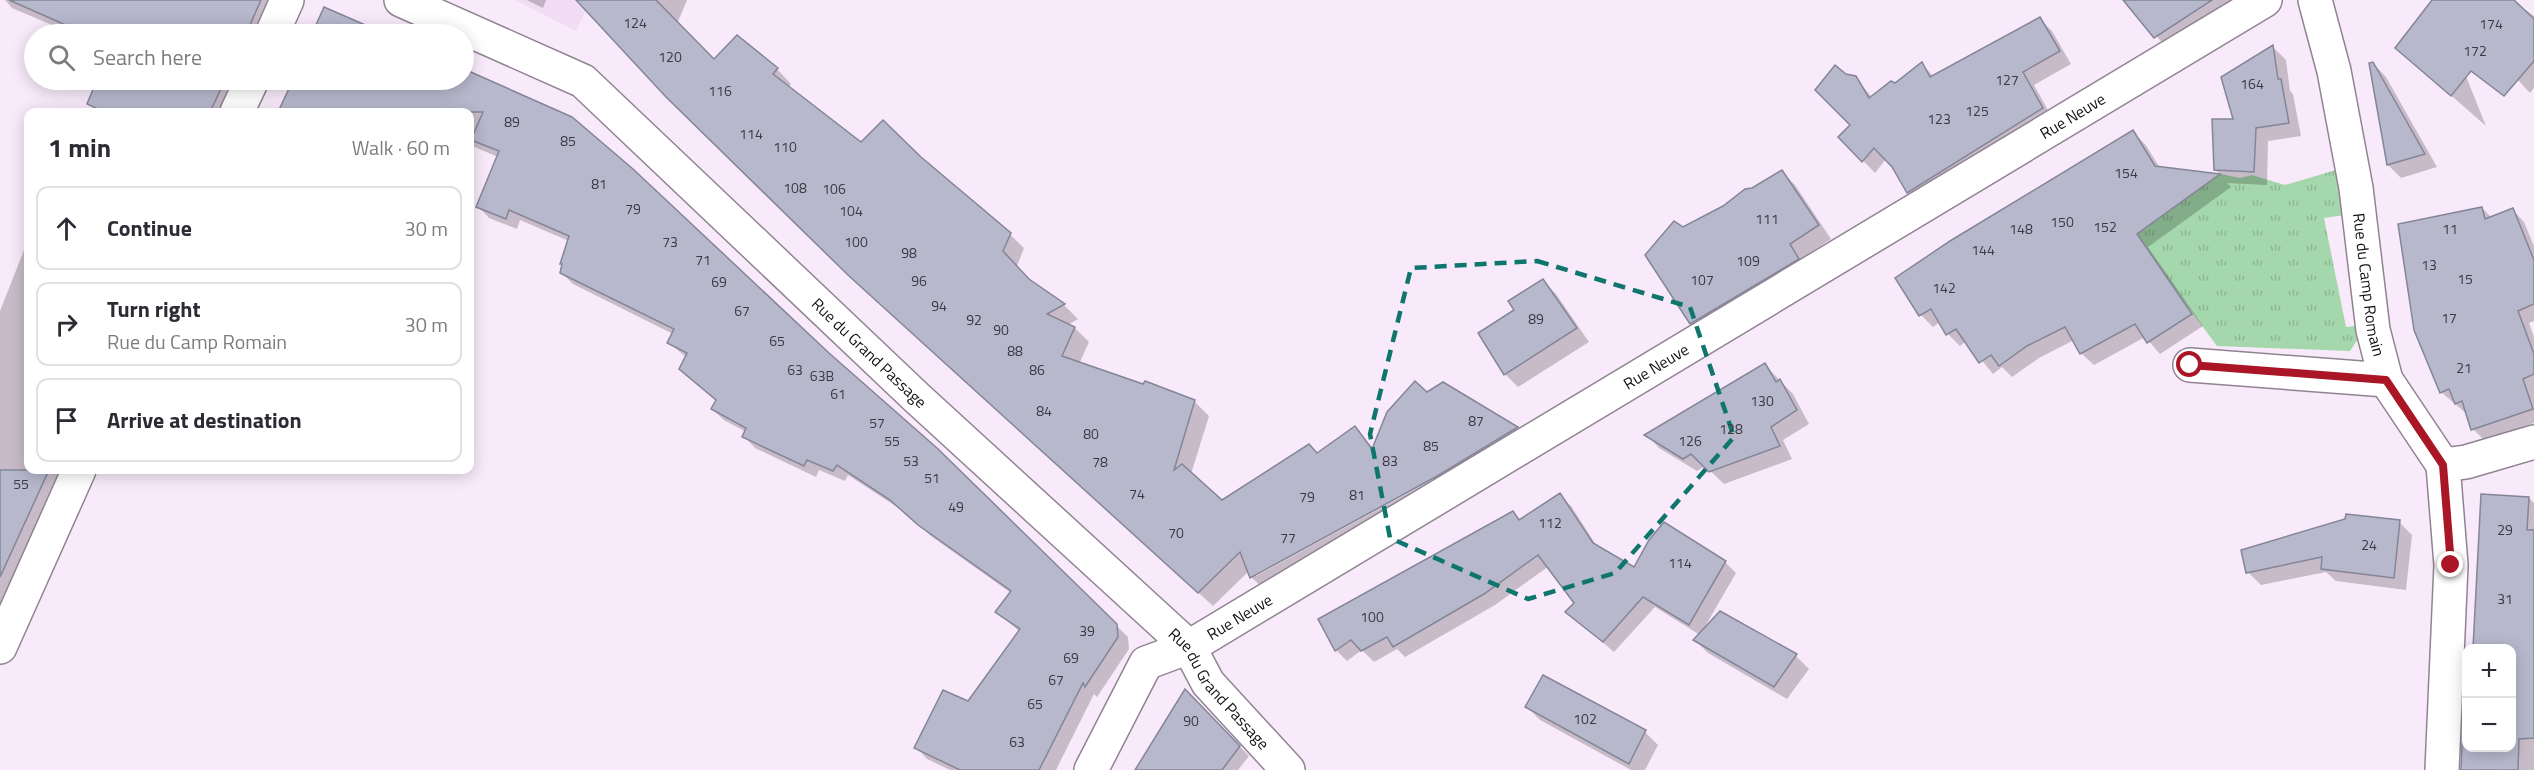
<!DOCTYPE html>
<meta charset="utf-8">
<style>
:root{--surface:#fff;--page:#f2f2f3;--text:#2b2b33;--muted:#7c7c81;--line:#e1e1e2}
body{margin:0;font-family:"Titillium Web",sans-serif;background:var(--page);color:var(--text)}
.controls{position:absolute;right:18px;bottom:18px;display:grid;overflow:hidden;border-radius:12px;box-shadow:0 3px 15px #0003}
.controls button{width:54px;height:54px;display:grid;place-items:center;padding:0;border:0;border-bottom:2px solid var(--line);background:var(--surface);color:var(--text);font:30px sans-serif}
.stop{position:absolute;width:18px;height:18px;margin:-14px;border:4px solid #ab1626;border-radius:50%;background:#fff}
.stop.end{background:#ab1626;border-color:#fff;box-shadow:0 2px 6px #0008}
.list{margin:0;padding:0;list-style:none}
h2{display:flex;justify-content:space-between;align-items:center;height:78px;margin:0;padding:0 24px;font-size:26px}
h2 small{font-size:20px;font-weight:400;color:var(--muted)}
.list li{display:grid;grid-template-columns:39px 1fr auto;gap:18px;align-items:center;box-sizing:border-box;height:84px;margin:0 12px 12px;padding:0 12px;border:2px solid var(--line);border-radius:12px}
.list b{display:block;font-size:22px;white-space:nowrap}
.list p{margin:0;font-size:20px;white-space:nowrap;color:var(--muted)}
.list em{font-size:20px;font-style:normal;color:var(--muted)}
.icon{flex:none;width:33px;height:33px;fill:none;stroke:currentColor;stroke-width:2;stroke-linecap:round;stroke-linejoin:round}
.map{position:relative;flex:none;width:2534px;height:770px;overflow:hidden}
.search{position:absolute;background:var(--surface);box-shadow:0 3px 15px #0003;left:24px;top:24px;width:450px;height:66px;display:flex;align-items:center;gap:15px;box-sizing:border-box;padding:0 21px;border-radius:33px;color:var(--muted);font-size:22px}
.panel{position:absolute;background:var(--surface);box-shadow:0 3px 15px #0003;left:24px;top:108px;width:450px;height:366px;border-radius:12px}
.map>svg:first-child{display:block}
.built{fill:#f0dcf3}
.grass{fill:url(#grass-tufts)}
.shadow{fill:#0003;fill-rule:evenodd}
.building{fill:#b7b8cc;stroke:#848598;stroke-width:1.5}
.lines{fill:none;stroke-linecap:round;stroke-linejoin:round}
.minor-casing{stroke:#918393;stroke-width:36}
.minor{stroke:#fff;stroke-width:33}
.route{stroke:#ab1626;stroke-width:8}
.marked{fill:none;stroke:#0f766e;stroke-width:4.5;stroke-dasharray:12 8;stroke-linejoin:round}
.labels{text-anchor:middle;stroke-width:5;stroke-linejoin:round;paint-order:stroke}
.number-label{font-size:14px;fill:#3d3943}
.street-label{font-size:16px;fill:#140f15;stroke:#fdfdfd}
</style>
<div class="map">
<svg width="2534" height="770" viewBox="0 0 2534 770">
<defs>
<pattern id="grass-tufts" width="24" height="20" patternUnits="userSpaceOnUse" patternTransform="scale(1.5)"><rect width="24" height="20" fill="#a4d7ab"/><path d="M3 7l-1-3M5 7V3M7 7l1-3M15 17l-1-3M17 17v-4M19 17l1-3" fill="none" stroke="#8cb792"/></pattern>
</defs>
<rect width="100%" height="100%" fill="#f9eafb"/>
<polygon class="built" points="515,0 591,0 576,31"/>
<polygon class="grass" points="2346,167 2359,213 2324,218 2346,327 2367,325 2350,351 2217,346 2133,232 2220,174 2240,178 2252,175 2285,185"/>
<g class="shadow">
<polygon points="5,0 95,0 113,16 103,34 73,34 12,8"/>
<polygon points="176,0 278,0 262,34 154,34"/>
<polygon points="527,0 546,0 543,8"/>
<path d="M597,0H687L677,24L714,61L777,69L791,84L788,87L861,144L920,158L985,210L1024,248L1017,266L1032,283L1064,305L1078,319L1068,325L1075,328L1089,342L1079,364L1144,386L1145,383L1195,402L1209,416L1191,474L1222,501L1317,455L1355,428L1374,449L1427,393L1443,383L1517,428L1531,442L1266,591L1251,577L1249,571L1213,606L866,290ZM1445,470L1447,472L1256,576V573Z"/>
<polygon points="2124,0 2242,0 2168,49"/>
<polygon points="2435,0 2512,0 2534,16 2534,88 2530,93 2518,80 2487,17 2449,34 2486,126 2397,48"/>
<polygon points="325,9 382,31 390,34 314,34"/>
<polygon points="2040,19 2052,31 2071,64 2034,85 2054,121 1920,204 1908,192 1893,166 1886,159 1875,173 1840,137 1852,125 1845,76 1855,78 1872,97 1895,85 1922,64 1933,76"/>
<polygon points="2273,47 2286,60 2290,91 2293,94 2301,136 2268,141 2267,185 2227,183 2231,187 2148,247 2203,326 2160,354 2145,337 2094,365 2081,353 2074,340 2039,358 2012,377 2002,367 1993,374 1966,341 1960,346 1948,334 1940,322 1933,327 1921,315 1897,278 2132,132 2145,144 2160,168 2221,175 2215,170 2235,121"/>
<polygon points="2373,63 2386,77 2437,167 2401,178 2388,165"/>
<polygon points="464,77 496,89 776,307 936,449 1128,637 1129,649 1097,697 1094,694 1056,770 950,770 927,759 916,747 968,703 1020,632 997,612 1011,593 931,536 903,511 848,475 845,481 819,470 816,477 755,448 744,436 746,432 724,420 712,409 717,401 680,368 686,357 669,343 673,334 573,284 561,272 569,241 520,220 517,229 489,218 478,206 498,157 470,145 470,112 280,112 294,80 464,80"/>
<polygon points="99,80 241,80 227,112 98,112 89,104"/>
<polygon points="1782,172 1795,185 1831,239 1802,258 1811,272 1704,336 1691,323 1683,229"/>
<polygon points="2482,208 2492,218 2513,210 2524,222 2534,246 2534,321 2529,323 2534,337 2534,423 2484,440 2473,429 2468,415 2441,392"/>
<polygon points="28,240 28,470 65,470 0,612 0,311"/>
<polygon points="1543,281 1556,294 1589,342 1518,387 1505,374 1517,310"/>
<polygon points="1765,365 1793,394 1809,424 1783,440 1792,459 1724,484 1705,466 1697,471 1659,448 1647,435"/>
<polygon points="1560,495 1571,506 1598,548 1635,570 1725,562 1736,573 1703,630 1720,613 1796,656 1809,669 1787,699 1708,653 1695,640 1700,635 1655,607 1614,652 1567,612 1576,603 1549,566 1495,605 1405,657 1397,649 1374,662 1362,650 1347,661 1336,650 1513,513 1521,520"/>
<polygon points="2482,496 2529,498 2534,503 2534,770 2462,770 2466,672 2466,748 2512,748 2512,648 2474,648"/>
<polygon points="2399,522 2412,535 2406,590 2336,581 2326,572 2261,585 2248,572"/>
<polygon points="1185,691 1249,756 1238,770 1137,770"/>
<polygon points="1527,707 1645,732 1658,745 1645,770 1631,770 1540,720"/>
</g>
<g class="building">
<polygon points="9,0 261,0 246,34 86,34"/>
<polygon points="576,0 656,0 714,59 737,35 778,68 773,74 861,142 883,120 921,157 1011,233 1003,251 1029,279 1065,304 1047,314 1075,327 1062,356 1143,384 1145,381 1195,400 1174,470 1182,464 1222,500 1309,444 1317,453 1355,426 1372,449 1387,412 1415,381 1427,392 1443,382 1518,427 1439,475 1250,578 1240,552 1198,593 849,276 666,97"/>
<polygon points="2123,0 2212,0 2154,38"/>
<polygon points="2432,0 2514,0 2534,19 2534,61 2504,96 2471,71 2451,96 2395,48"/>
<polygon points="324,7 386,34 312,34"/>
<polygon points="2040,17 2060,51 2023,72 2043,108 1907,193 1892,167 1874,148 1862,162 1838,137 1850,125 1815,90 1835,65 1846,74 1856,76 1869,98 1891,81 1895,83 1922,62 1930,77"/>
<polygon points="2273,45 2278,79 2281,79 2289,123 2256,128 2254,172 2214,170 2212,119 2233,119 2221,77"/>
<polygon points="2373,62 2425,154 2387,165 2369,63"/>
<polygon points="464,69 572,117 633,169 829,353 937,448 1117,624 1118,637 1085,687 1083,683 1039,770 960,770 914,748 943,690 968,701 1020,629 995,612 1011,591 918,525 890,500 837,465 833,471 807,460 804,466 742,437 746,428 711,409 716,400 679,369 687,353 667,343 674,329 560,273 562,264 560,264 569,236 509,210 506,219 476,207 499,151 471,140 483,112 278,112 293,80 464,80"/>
<polygon points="97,80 225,80 210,112 104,112 87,104"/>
<polygon points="2133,130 2155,166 2220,174 2137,234 2192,314 2147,343 2135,324 2080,354 2065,327 2027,346 1999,366 1991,355 1979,363 1956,329 1946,335 1931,309 1919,316 1895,278 1950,241"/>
<polygon points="1782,170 1819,225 1790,244 1799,259 1690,324 1645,255 1674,221 1683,227 1723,206 1745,189 1752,188"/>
<polygon points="2482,207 2485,219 2513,208 2534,260 2534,304 2518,311 2534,354 2534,374 2523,379 2533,409 2471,430 2462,401 2455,404 2449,389 2440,393 2414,330 2398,224"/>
<polygon points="1543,279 1577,328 1504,375 1478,333 1514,310 1508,301"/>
<polygon points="1765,363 1776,382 1780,379 1797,410 1771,427 1780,446 1709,472 1691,454 1683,459 1644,435"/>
<polygon points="0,470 49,470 0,577"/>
<polygon points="1560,493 1593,543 1634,567 1649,540 1664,522 1726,561 1689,625 1643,597 1603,642 1565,612 1574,603 1538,555 1484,594 1393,647 1387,637 1361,651 1351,640 1335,651 1318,619 1513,511 1519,520"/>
<polygon points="2481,494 2529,497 2527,530 2534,530 2534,738 2519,739 2518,770 2461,770 2466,653 2466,747 2511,747 2511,648 2473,648"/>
<polygon points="2346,514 2400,520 2394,578 2321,569 2322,557 2246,573 2241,550 2345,519"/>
<polygon points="1720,611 1797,654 1774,687 1693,640"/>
<polygon points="1543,675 1646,730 1629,764 1525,707"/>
<polygon points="1185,689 1240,746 1222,770 1135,770"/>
</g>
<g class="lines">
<defs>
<g id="minor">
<path id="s1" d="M401,0L583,81L916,397L1189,647L1208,683L1288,770"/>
<path id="s2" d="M2315,0L2334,71L2356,188L2373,330L2386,380L2443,465L2451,565L2442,770"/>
<polyline points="272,34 287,0"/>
<polyline points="237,112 252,80"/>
<polyline points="2190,365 2386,380"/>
<polyline points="2443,465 2466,462 2534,442"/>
<polyline points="0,647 79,470"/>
<path id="s3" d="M1091,770L1146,663L1189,647L2265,0"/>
</g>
</defs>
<use href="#minor" class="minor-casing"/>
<use href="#minor" class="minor"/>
</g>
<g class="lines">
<polyline class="route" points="2190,365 2386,380 2443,465 2451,565"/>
</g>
<path class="marked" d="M1537,261L1690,307L1734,437L1615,573L1528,599L1390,538L1370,434L1411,268Z"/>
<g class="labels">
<g class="number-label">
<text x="635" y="28">124</text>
<text x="2491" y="29">174</text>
<text x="2475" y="56">172</text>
<text x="670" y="62">120</text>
<text x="2007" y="85">127</text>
<text x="2252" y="89">164</text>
<text x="720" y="96">116</text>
<text x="1977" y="116">125</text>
<text x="1939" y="124">123</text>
<text x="512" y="127">89</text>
<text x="751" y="139">114</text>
<text x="568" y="146">85</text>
<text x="785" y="152">110</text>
<text x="2126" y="178">154</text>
<text x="599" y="189">81</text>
<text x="795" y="193">108</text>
<text x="834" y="194">106</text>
<text x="633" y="214">79</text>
<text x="851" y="216">104</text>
<text x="1767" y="224">111</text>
<text x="2062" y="227">150</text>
<text x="2105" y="232">152</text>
<text x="2021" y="234">148</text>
<text x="2450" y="234">11</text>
<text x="670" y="247">73</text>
<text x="856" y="247">100</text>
<text x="1983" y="255">144</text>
<text x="909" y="258">98</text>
<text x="703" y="265">71</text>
<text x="1748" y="266">109</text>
<text x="2429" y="270">13</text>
<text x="2465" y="284">15</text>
<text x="1702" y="285">107</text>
<text x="919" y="286">96</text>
<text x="719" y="287">69</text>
<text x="1944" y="293">142</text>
<text x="939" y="311">94</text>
<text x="742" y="316">67</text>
<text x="2449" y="323">17</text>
<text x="1536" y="324">89</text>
<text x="974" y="325">92</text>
<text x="1001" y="335">90</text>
<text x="777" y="346">65</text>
<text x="1015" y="356">88</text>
<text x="2464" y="373">21</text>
<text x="795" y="375">63</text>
<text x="1037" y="375">86</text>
<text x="822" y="381">63B</text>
<text x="838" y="399">61</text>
<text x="1762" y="406">130</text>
<text x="1044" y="416">84</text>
<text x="1476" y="426">87</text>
<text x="877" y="428">57</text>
<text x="1731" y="434">128</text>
<text x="1091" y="439">80</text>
<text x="892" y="446">55</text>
<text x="1690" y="446">126</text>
<text x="1431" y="451">85</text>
<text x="911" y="466">53</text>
<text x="1390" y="466">83</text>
<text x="1100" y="467">78</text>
<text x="932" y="483">51</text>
<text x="21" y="489">55</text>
<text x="1137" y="499">74</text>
<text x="1357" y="500">81</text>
<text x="1307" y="502">79</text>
<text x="956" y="512">49</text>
<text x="1550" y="528">112</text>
<text x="2505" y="535">29</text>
<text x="1176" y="538">70</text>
<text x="1288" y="543">77</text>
<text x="2369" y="550">24</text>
<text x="1680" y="568">114</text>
<text x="2505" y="604">31</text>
<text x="1372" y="622">100</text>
<text x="1087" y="636">39</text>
<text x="1071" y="663">69</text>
<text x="1056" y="685">67</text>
<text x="1035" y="709">65</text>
<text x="1585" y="724">102</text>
<text x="1191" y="726">90</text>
<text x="1017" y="747">63</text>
</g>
<g class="street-label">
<text dy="6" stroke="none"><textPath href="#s3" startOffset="1197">Rue Neuve</textPath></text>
<text dy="6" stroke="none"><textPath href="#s2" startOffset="290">Rue du Camp Romain</textPath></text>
<text dy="6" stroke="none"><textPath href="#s1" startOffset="594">Rue du Grand Passage</textPath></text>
<text dy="6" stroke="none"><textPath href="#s3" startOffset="711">Rue Neuve</textPath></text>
<text dy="6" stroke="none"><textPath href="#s3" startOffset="225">Rue Neuve</textPath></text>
<text dy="6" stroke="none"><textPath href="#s1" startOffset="1080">Rue du Grand Passage</textPath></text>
</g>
</g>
</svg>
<div class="controls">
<button>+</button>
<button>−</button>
</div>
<div class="stop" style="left:2190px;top:365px"></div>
<div class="stop end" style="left:2451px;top:565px"></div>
<div class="search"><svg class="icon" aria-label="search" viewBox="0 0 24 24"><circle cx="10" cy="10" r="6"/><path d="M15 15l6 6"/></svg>Search here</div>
<section class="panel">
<h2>1 min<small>Walk · 60 m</small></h2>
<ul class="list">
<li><svg class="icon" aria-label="ahead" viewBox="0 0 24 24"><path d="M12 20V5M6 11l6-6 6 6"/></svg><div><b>Continue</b></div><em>30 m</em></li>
<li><svg class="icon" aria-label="right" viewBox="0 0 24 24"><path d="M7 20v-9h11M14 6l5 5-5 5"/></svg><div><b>Turn right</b><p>Rue du Camp Romain</p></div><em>30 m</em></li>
<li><svg class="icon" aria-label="arrive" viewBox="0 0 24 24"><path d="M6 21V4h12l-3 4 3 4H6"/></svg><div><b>Arrive at destination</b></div></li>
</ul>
</section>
</div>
